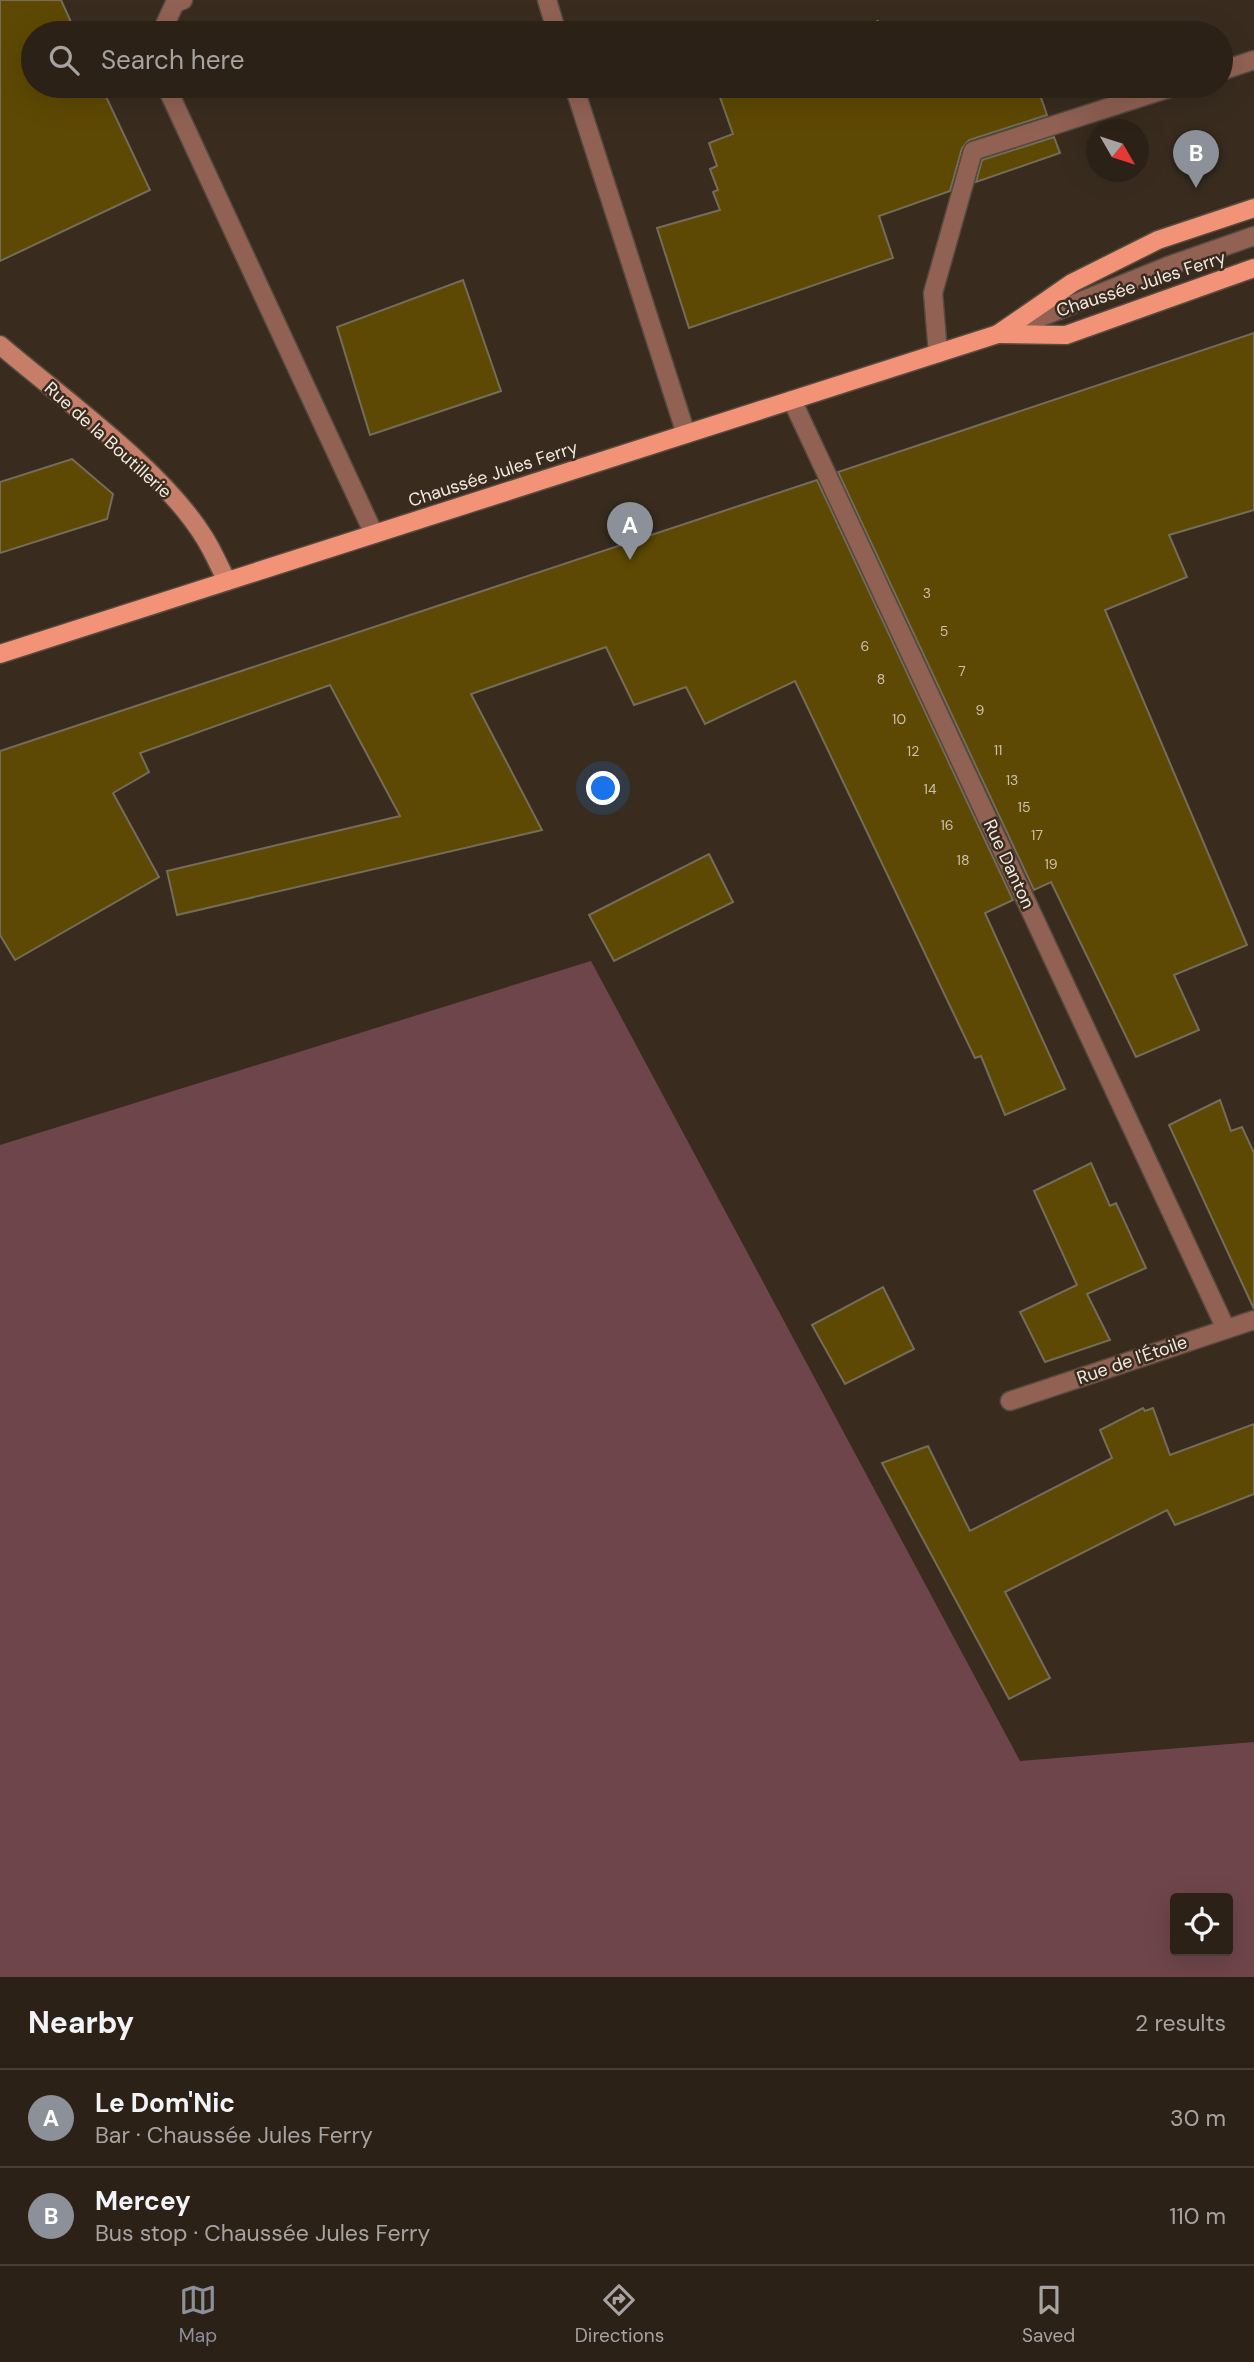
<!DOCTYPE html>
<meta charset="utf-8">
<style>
:root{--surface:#2b2117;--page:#332920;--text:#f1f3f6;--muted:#a6a3a1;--line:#473e36;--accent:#8c9099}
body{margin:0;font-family:"DM Sans",sans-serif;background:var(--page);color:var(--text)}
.controls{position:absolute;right:21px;bottom:21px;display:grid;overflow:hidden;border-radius:7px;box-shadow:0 7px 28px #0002}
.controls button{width:63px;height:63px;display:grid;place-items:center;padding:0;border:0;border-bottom:2px solid var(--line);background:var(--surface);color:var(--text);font:35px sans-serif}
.compass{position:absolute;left:1086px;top:119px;width:63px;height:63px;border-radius:50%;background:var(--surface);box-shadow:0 7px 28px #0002;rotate:129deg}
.you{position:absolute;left:604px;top:789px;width:24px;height:24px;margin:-18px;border:5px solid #fff;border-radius:50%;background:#1a73e8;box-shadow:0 0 0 10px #1a73e833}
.badge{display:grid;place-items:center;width:46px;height:46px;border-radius:50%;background:var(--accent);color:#fff;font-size:23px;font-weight:700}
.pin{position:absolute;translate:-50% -58px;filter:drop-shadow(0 2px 4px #0008)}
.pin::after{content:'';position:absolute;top:37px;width:24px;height:21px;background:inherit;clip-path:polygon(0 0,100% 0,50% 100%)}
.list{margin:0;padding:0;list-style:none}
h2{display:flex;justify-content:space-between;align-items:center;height:91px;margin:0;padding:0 28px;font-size:30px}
h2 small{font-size:23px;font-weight:400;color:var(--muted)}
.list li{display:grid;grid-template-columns:46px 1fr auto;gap:21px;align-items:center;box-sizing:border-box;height:98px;padding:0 28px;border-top:2px solid var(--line)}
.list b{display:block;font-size:26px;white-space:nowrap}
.list p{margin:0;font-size:23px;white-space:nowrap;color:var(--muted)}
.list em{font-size:23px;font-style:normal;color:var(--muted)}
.icon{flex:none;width:38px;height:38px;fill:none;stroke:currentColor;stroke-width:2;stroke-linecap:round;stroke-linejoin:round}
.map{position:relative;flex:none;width:1254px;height:1977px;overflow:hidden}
.search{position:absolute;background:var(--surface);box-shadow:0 7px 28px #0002;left:21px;right:21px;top:21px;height:77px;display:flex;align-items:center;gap:18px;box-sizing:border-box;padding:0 24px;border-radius:38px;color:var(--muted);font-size:26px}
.sheet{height:287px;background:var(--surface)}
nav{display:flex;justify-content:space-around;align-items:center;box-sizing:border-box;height:98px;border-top:2px solid var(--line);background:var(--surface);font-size:19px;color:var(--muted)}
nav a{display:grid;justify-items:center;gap:4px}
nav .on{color:var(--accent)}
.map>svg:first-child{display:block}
.green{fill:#6e454a;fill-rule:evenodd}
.building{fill:#5d4903;stroke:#746d5a;stroke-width:2}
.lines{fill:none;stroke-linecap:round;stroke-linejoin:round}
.lane-casing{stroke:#574a3e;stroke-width:21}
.street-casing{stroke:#574a3e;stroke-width:21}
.secondary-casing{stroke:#574a3e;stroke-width:21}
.primary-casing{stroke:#574a3e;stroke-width:21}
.lane{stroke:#916254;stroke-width:18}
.street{stroke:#916254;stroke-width:18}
.secondary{stroke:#c77e68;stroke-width:18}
.primary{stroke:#f29377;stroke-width:18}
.labels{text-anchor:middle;stroke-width:5;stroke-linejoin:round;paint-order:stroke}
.number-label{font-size:14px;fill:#cec1aa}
.street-label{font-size:18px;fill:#f3e9e1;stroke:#392c1f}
</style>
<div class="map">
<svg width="1254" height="1977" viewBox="0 0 1254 1977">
<rect width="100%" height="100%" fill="#392c1f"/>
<path class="green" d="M591,961L1020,1761L1254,1742V1977H0V1145ZM1175,1898H1228V1951H1175Z"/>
<g class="building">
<polygon points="0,0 61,0 76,33 33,33 33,86 101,86 150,190 0,261"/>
<polygon points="878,21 882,33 841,33"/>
<polygon points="716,86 1037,86 1047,115 969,140 962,148 950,191 879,216 893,258 689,328 657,228 720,210 713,192 718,190 710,169 717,166 709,143 733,134"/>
<polygon points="1054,137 1060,153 976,182 982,160"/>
<polygon points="463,280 501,391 370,435 337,327"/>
<polygon points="1254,333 1254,510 1169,535 1187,577 1105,610 1247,945 1174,975 1199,1030 1136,1057 1051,882 1034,890 838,472"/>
<polygon points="72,459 113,494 107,519 0,553 0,482"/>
<polygon points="817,480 1013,900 985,913 1065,1089 1005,1115 981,1056 975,1058 962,1031 795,681 705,724 686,687 634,705 606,647 471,694 542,830 177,915 167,871 400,816 330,685 140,753 149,772 113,793 159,877 15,960 0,935 0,751"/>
<polygon points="709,854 733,902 614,961 589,915"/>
<polygon points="1220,1100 1231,1131 1242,1127 1254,1153 1254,1309 1169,1125"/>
<polygon points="1091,1163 1110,1206 1116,1203 1146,1268 1087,1294 1110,1340 1045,1362 1020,1312 1077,1285 1034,1191"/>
<polygon points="883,1287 914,1349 845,1384 812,1325"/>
<polygon points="1143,1408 1145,1411 1153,1408 1170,1455 1254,1424 1254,1494 1175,1525 1167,1510 1005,1592 1050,1678 1009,1699 882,1463 928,1446 970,1531 1112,1458 1100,1430"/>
</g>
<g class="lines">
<defs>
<g id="lane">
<polyline points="547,0 557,33"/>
<polyline points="161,33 175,3 183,0"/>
<polyline points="1221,71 1254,60"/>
<polyline points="166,86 374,534"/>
<polyline points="574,86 686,434"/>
<polyline points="1014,328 1168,266 1254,236"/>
<polyline points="938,353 933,293 973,151 1176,86"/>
</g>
<g id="street">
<polyline points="792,400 1226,1329"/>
<polyline points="1010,1401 1254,1320"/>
</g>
<path id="secondary" d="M0,345C62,398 162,469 204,537C213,551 219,566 227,581"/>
<g id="primary">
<polyline points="998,334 1066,335 1254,268"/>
<polyline points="0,654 998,334 1072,283 1158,240 1254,208"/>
</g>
</defs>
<use href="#lane" class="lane-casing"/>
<use href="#street" class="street-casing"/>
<use href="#secondary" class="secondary-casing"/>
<use href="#primary" class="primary-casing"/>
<use href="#lane" class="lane"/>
<use href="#street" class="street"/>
<use href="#secondary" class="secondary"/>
<use href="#primary" class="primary"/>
</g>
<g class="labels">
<g class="number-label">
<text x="927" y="598">3</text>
<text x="944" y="636">5</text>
<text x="865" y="651">6</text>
<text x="962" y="676">7</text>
<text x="881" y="684">8</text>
<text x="980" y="715">9</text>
<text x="899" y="724">10</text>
<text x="998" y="755">11</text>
<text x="913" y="756">12</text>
<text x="1012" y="785">13</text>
<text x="930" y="794">14</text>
<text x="1024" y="812">15</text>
<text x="947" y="830">16</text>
<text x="1037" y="840">17</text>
<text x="963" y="865">18</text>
<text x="1051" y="869">19</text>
</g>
<g class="street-label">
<text transform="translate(1141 284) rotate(-18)" y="6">Chaussée Jules Ferry</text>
<text transform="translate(108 440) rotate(42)" y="6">Rue de la Boutillerie</text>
<text transform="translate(493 474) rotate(-18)" y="6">Chaussée Jules Ferry</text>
<text transform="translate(1009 864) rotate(65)" y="6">Rue Danton</text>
<text transform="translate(1132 1360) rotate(-19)" y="6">Rue de l'Étoile</text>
</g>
</g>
</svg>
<div class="controls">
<button><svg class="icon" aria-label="locate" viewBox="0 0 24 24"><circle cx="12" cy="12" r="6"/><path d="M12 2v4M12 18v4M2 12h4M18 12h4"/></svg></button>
</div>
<svg class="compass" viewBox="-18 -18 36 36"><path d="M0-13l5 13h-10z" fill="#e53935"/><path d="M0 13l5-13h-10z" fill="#a6a3a1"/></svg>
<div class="you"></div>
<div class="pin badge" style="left:630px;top:560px">A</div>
<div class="pin badge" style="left:1196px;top:188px">B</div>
<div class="search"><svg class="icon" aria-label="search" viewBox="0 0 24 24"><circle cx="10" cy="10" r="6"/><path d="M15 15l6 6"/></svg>Search here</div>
</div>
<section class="sheet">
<h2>Nearby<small>2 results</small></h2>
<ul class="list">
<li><span class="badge">A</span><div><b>Le Dom'Nic</b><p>Bar · Chaussée Jules Ferry</p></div><em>30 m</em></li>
<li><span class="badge">B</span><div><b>Mercey</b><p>Bus stop · Chaussée Jules Ferry</p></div><em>110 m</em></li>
</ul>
</section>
<nav>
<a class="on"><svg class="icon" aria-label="map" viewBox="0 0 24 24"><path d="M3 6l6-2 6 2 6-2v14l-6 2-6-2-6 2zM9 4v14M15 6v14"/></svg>Map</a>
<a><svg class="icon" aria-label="directions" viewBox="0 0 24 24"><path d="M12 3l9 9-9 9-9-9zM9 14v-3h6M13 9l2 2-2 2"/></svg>Directions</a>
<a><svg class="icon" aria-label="saved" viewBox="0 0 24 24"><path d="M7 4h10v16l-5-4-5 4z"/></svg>Saved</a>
</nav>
